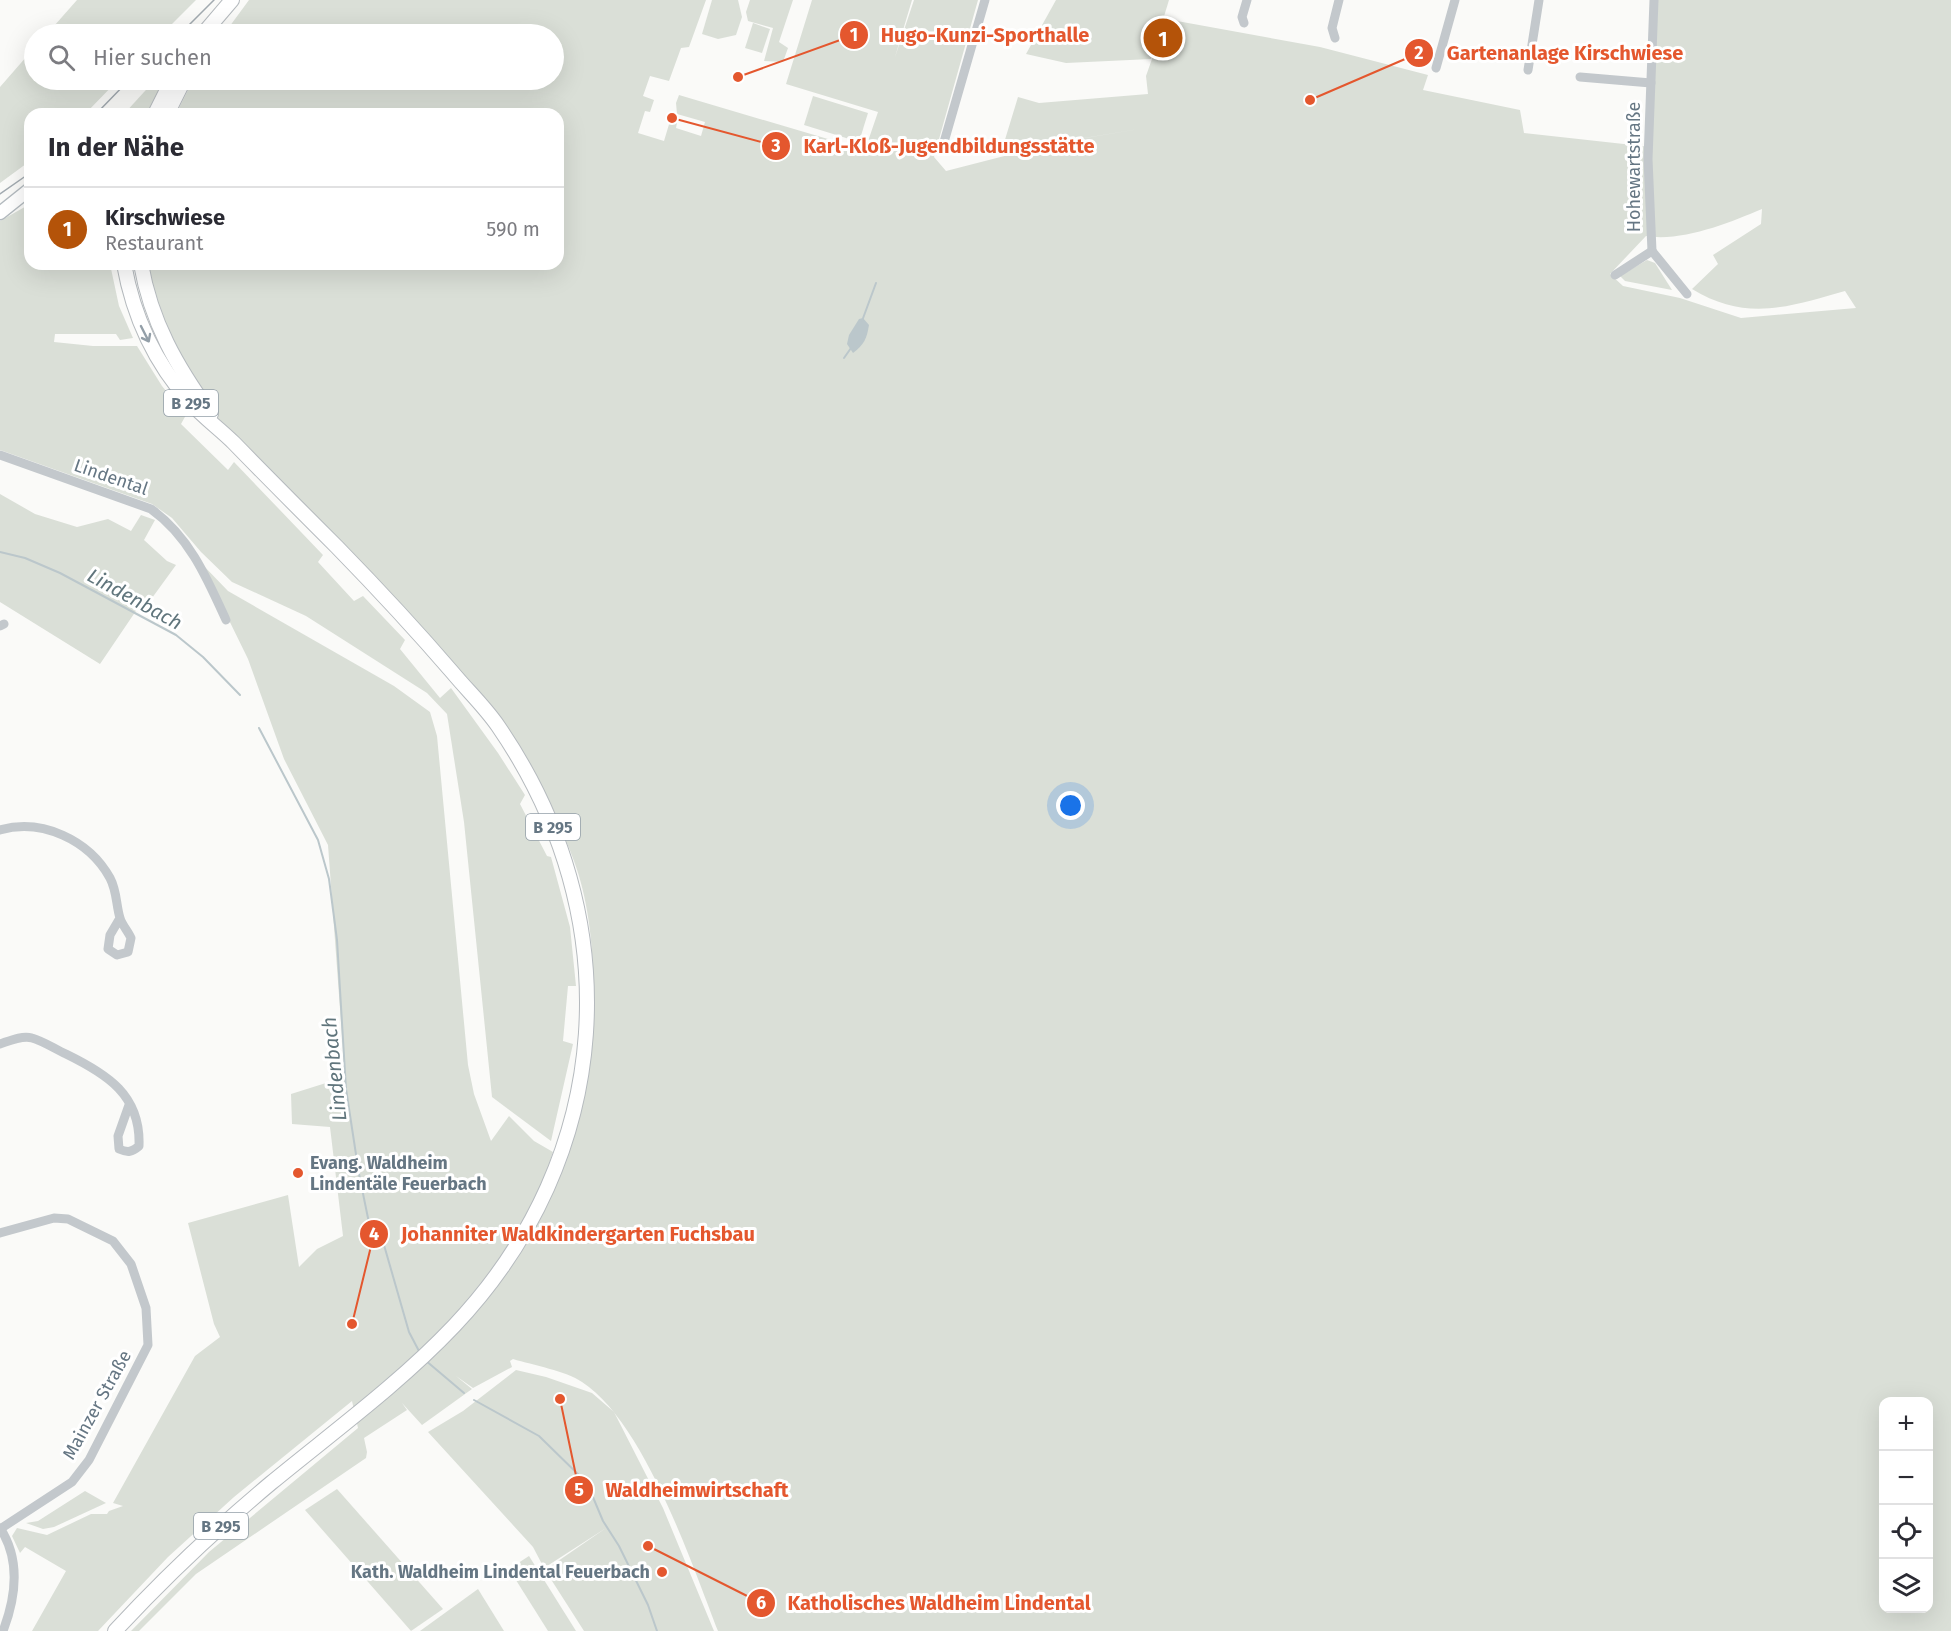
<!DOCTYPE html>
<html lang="de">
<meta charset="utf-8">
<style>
:root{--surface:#fff;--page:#f2f2f3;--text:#2b2b33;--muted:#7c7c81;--line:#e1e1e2;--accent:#b45309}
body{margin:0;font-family:"Fira Sans",sans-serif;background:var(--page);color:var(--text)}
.controls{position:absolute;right:18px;bottom:18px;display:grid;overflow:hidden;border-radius:12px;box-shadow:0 6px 24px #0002}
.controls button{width:54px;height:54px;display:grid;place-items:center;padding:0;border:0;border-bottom:2px solid var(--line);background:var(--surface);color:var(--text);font:30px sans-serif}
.you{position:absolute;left:1071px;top:806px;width:21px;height:21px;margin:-15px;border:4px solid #fff;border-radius:50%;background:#1a73e8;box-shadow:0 0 0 9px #1a73e833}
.badge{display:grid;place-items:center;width:39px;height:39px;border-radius:50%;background:var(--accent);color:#fff;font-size:20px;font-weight:700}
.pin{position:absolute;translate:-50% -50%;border:3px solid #fff;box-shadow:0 2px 6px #0006}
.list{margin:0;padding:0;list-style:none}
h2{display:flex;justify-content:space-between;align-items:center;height:78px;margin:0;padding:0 24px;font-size:26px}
h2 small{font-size:20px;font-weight:400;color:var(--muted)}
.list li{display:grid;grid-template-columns:39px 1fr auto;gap:18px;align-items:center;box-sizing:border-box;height:84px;padding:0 24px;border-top:2px solid var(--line)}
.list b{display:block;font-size:22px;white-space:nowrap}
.list p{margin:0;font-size:20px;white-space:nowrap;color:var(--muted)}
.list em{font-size:20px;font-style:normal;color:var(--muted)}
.icon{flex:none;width:33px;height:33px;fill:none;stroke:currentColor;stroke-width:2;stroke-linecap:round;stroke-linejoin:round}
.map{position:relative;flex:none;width:1951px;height:1631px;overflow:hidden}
.search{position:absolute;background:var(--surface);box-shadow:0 6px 24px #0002;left:24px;top:24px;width:540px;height:66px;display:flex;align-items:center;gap:15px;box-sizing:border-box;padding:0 21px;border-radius:33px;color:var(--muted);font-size:22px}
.panel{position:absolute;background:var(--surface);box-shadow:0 6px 24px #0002;left:24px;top:108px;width:540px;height:162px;border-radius:18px}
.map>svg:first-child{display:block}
.green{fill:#dadfd7;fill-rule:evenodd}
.water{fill:#bbc7cb}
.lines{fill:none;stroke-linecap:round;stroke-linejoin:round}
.stream{stroke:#bbc7cb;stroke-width:2}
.secondary-casing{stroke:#b3babf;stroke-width:15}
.primary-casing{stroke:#b5babe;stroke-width:16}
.minor{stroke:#c3c8cc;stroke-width:9}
.secondary{stroke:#fff;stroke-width:12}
.primary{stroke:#fff;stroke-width:14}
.tram{stroke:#a2aab0;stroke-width:1.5}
.oneway{stroke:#939fa8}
.poi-dot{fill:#e4572e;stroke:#fff;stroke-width:2}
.labels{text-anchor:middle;stroke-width:6;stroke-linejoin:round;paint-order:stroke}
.shield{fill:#fff;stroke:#939fa8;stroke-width:1.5}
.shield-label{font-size:16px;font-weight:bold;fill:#657683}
.street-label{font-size:18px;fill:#657683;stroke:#fff}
.poi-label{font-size:18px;font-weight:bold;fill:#657683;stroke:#fff;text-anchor:start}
.water-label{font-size:20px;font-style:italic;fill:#60757c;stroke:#fff}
.leader{fill:none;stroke:#e4572e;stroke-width:2}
.callout-dot{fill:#e4572e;stroke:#fff;stroke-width:2}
.mark-label{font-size:18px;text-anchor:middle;font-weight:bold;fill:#fff}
.callout-label{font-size:20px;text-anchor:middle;font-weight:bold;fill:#e4572e;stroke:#fff;stroke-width:6;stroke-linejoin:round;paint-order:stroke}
</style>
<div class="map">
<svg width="1951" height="1631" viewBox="0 0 1951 1631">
<rect width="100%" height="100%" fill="#fafaf8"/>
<g class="green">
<polygon points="77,0 196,0 162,34 47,34"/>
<path d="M249,0H706L689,47L681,48L669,81L650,76L643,96L654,100L650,112L645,111L638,133L664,141L670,121L677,123L676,128L701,136L705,122L677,114L676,103L679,95L865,150L878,112L786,84L812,0H912L895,57L914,0H978L934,157L946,171L1055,143L1151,127L1054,143L1000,156L1018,97L1039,103L1148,94L1146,76L1166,19L1320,47L1428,75L1423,90L1520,110L1524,133L1651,147L1658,0H1951V1631H718C691,1562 644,1422 582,1382C566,1371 533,1365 513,1359L510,1361L512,1367L473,1388L456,1376L472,1389L422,1425L402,1403L407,1410L364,1438L367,1452L366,1458L196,1574L139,1631H131L209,1552L358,1428L352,1401L234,1497L168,1557L98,1631H32L66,1571L25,1547L20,1553L12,1536L17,1528L47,1535L91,1514H107L109,1511L123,1506L113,1503L195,1356L220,1337L214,1324L188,1223L288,1195L299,1267L317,1249L343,1236L330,1127L292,1124L291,1094L345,1077L328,845L284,759L248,659L201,563L228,591L394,686L430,712L437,736L468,1065L474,1094L491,1141L509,1116L534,1141L553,1152C547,1169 542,1189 534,1205C509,1255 472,1298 433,1337L435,1356L436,1348C459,1318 483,1288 506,1258C517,1244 530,1230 539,1215C594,1127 610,958 574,861C556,810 525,763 496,717L227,432L168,341L146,264H558V114H176L193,80H554V34H224ZM1762,209L1761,224L1713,255L1718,264L1692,289C1746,322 1789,307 1845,291L1856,308L1741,318L1680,298L1623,286L1610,274L1646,236C1682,242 1729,223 1762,209ZM1884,1402H1928V1608H1884Z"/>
<polygon points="712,0 738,0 742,17 736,35 718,39 702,34"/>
<polygon points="750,0 793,0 779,42 788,48 783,62 764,61 773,28 748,21 746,12"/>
<polygon points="1056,0 1169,0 1151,59 1066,63 1026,54"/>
<polygon points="753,23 770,29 762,53 745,48"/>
<polygon points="34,48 34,80 118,80 85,114 30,114 30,161 0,183 0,87"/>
<polygon points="155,80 169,80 150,114 124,114"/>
<polygon points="813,96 868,113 859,142 804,125"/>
<polygon points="30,204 30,264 110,264 119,306 133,338 120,340 116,334 55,334 54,342 93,346 137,346 162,386 186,415 181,424 228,470 234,462 323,555 318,562 354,601 363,596 405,640 400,649 440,698 451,688 498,753 525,795 520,804 547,856 551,857 570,927 576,986 568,986 563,1041 573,1044 551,1141 492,1097 464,822 447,714 427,693 306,616 232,582 201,552 172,518 152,504 0,450 0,221"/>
<polygon points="1647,260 1655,263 1672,290 1625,281 1620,276"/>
<polygon points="0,494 35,514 77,527 108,519 131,531 141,515 155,520 144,540 167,561 176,565 152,598 144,599 100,664 0,602"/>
<polygon points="516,1370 546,1377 592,1393 614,1412 663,1508 714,1631 584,1631 545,1570 606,1528 544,1568 533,1547 428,1432 463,1411"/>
<polygon points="337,1489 443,1609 411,1631 305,1510"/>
<polygon points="85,1491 106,1503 54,1527 43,1529 26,1523 38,1521"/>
<polygon points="529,1556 576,1631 548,1631 509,1569"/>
<polygon points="478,1589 504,1631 420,1631"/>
</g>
<path class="water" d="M863,318L869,325C867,338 864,345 853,353L847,344L849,335L859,319Z"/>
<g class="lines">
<g class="stream">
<polyline points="862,321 876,283"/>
<polyline points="844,358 851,348"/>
<polyline points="0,552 25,558 60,573 176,635 203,657 240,695"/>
<polyline points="259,728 318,840 329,879 337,940 346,1089 359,1174 369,1223 384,1245 409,1332 420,1353"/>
<polyline points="425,1360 464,1393"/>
<polyline points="474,1400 539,1436 587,1483 603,1521 619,1546 648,1605 657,1631"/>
</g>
<defs>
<polyline id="secondary" points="0,213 30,189"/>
<g id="primary">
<polyline points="203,34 232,0"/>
<polyline points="155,114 172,80"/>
<polyline points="167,114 184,80"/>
<path d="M141,264C151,322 177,367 211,414"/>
<path d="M115,1631C164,1578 216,1529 271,1483C333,1432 399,1384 454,1326C615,1156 630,918 498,726C485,707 468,691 453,673C416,630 377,588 337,547C302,512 268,478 234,443C220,429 203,417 190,402C155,363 133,315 124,264"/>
</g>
</defs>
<use href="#secondary" class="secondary-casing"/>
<use href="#primary" class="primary-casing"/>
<g class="minor">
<polyline points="1244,23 1242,17 1247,0"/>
<polyline points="1335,38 1332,28 1339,0"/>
<polyline points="1436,68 1455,0"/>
<polyline points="1528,70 1539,0"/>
<polyline points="1580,77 1651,83"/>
<polyline points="942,149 985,0"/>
<polyline points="1652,251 1648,159 1654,0"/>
<polyline points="1652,251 1687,294"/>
<polyline points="1615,275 1652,251"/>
<path d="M0,455L151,509C189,536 207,578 226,620"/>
<polyline points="0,626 4,624"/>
<path d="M0,830C42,818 89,840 110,878C117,891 116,905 120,918C122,925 128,931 131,938L128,952L117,955L108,949L110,935L120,918"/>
<path d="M0,1044C9,1041 22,1035 32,1038C43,1041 55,1049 66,1054C107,1074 141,1095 139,1146C132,1152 128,1153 119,1149L118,1136L129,1105"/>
<polyline points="0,1233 54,1218 68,1219 113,1241 131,1264 146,1308 148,1345 89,1460 72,1482 0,1529"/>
<path d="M0,1528C21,1560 16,1597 3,1631"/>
</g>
<use href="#secondary" class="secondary"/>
<use href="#primary" class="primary"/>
<g class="tram">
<polyline points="180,34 214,0"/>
<polyline points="96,114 129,80"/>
<polyline points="0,194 30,173"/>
</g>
</g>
<defs><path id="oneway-shaft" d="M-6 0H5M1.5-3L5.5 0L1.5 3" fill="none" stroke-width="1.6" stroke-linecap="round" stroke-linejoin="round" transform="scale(1.5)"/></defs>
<use class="oneway" href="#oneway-shaft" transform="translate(145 334) rotate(63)"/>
<g class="poi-dot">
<circle cx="298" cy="1173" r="6"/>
<circle cx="662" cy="1572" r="6"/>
</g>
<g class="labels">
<g class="shield">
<rect x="164" y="390" width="54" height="26" rx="4.5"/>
<rect x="526" y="814" width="54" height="26" rx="4.5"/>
<rect x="194" y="1513" width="54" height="26" rx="4.5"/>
</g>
<g class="shield-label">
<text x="191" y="409">B 295</text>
<text x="553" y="833">B 295</text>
<text x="221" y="1532">B 295</text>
</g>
<g class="street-label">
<text transform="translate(1634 167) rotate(-90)" y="6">Hohewartstraße</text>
<text transform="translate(111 477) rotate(19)" y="6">Lindental</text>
<text transform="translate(97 1405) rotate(-61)" y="6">Mainzer Straße</text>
</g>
<g class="poi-label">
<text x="310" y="1169">Evang. Waldheim<tspan x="310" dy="21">Lindentäle Feuerbach</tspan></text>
<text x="650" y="1578" text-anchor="end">Kath. Waldheim Lindental Feuerbach</text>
</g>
<g class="water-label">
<text transform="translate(135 599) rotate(29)" y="7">Lindenbach</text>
<text transform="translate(334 1069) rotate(-96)" y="7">Lindenbach</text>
</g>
</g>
<path class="leader" d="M738 77L854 35M1310 100L1419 53M672 118L776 146M352 1324L374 1234M560 1399L579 1490M648 1546L761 1603"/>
<g class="callout-dot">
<circle cx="738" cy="77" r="6"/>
<circle cx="1310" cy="100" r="6"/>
<circle cx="672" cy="118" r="6"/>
<circle cx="352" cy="1324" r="6"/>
<circle cx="560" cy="1399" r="6"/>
<circle cx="648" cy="1546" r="6"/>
<circle cx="854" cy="35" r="15"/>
<circle cx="1419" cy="53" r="15"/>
<circle cx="776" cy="146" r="15"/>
<circle cx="374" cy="1234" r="15"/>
<circle cx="579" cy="1490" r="15"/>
<circle cx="761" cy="1603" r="15"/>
</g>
<g class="mark-label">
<text x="854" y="41">1</text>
<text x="1419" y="59">2</text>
<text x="776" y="152">3</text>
<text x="374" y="1240">4</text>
<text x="579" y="1496">5</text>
<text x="761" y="1609">6</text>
</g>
<g class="callout-label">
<text x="985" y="42">Hugo-Kunzi-Sporthalle</text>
<text x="1565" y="60">Gartenanlage Kirschwiese</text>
<text x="949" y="153">Karl-Kloß-Jugendbildungsstätte</text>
<text x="578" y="1241">Johanniter Waldkindergarten Fuchsbau</text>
<text x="697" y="1497">Waldheimwirtschaft</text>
<text x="939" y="1610">Katholisches Waldheim Lindental</text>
</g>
</svg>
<div class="controls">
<button>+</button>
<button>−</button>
<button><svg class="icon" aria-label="locate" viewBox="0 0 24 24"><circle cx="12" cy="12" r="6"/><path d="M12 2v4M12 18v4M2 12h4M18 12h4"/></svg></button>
<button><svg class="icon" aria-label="layers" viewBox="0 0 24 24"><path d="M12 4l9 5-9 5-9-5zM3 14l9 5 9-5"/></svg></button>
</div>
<div class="you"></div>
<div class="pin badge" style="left:1163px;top:38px">1</div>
<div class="search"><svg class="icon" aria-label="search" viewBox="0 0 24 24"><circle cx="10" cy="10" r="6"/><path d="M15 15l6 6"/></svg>Hier suchen</div>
<section class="panel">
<h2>In der Nähe<small></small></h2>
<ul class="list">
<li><span class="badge">1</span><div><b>Kirschwiese</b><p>Restaurant</p></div><em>590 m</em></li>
</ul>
</section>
</div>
